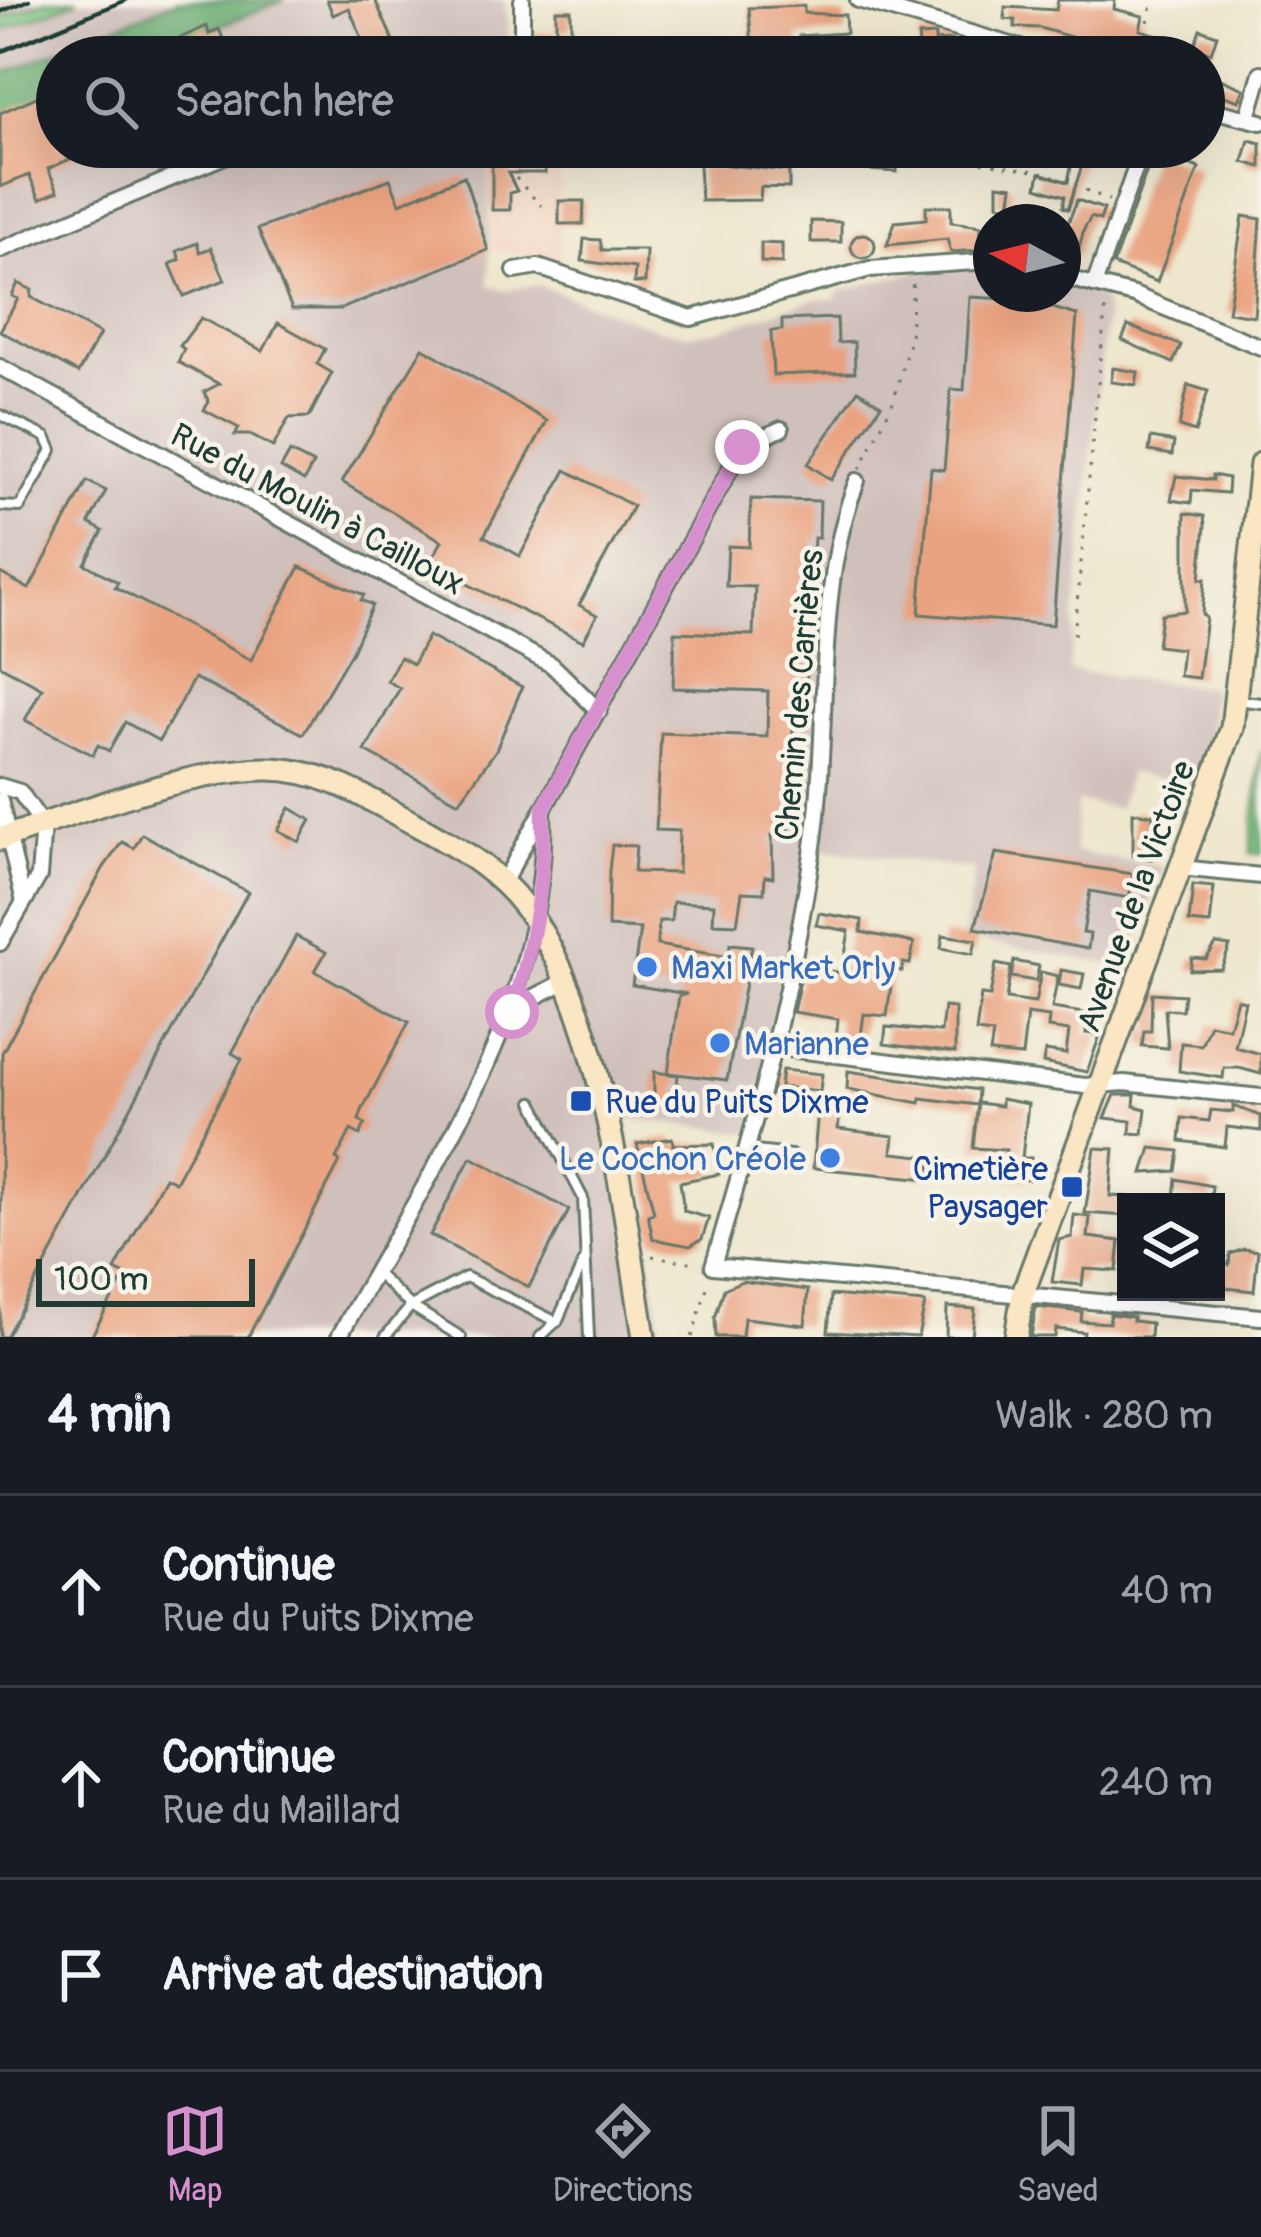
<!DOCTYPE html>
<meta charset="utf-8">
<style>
:root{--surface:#171b24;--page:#242831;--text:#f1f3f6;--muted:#9ea1a6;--line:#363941;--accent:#d690ce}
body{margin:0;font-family:Pangolin,sans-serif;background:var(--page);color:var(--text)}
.controls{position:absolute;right:36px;bottom:36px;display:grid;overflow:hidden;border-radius:0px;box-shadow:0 12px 48px #0002}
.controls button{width:108px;height:108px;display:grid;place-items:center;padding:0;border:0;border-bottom:3px solid var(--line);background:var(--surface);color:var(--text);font:60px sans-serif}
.compass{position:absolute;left:973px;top:204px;width:108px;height:108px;border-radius:50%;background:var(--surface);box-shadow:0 12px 48px #0002;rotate:277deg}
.scale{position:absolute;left:36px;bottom:30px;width:219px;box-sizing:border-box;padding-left:12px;border:6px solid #1f3d34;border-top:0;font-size:33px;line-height:42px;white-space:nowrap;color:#1f3d34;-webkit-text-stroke:9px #f7f3e8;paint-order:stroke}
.stop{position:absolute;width:36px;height:36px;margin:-27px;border:9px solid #d690ce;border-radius:50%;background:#fff}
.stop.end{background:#d690ce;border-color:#fff;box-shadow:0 3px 12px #0008}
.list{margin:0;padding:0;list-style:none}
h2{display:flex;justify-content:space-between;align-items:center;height:156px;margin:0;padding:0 48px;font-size:51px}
h2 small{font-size:39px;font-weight:400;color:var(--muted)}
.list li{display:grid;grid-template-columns:78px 1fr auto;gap:36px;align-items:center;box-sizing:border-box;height:192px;padding:0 48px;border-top:3px solid var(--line)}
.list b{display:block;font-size:45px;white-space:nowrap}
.list p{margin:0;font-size:39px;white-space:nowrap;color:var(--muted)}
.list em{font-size:39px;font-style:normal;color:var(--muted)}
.icon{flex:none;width:66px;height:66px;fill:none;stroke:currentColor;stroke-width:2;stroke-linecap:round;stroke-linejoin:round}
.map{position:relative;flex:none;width:1261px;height:1337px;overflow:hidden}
.search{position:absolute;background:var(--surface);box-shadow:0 12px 48px #0002;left:36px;right:36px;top:36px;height:132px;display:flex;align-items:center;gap:30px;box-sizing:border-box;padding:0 42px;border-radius:66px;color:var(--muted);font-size:45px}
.sheet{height:732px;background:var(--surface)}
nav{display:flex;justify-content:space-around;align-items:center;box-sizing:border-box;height:168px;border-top:3px solid var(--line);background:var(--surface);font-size:33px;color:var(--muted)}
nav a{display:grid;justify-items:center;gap:6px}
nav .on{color:var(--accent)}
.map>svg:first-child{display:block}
.built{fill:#f4d3c0}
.industrial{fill:#d0c0bc}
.green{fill:#82c985;stroke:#50835c;stroke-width:3}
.forest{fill:#69ad72;stroke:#447553;stroke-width:3}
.building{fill:#eaa380}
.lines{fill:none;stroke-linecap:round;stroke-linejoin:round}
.lane-casing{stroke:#67786a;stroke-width:14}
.street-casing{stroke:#67786a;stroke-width:20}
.secondary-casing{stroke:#67786a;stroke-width:27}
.path{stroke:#67786a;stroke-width:3;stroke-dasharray:3 9;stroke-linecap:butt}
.lane{stroke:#fff;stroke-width:8}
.street{stroke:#fff;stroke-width:14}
.secondary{stroke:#fbe6c4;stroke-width:21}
.rail{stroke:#1f3d34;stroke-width:4.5}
.route{stroke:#d690ce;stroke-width:15}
.shop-dot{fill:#3f7fe0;stroke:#f7f3e8;stroke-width:4.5}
.transit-dot{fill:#1a4fb4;stroke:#f7f3e8;stroke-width:4.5}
.labels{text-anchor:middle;stroke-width:9;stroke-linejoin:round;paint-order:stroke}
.street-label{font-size:33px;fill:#1f3d34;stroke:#f7f3e8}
.shop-label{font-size:33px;fill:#366cbe;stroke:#f7f3e8;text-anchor:start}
.transit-label{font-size:33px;fill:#164399;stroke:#f7f3e8;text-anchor:start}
</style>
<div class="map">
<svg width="1261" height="1337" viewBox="0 0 1261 1337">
<rect width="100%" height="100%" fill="#f7f3e8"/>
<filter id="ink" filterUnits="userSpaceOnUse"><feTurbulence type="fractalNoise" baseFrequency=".00833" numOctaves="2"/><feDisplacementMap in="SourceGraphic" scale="24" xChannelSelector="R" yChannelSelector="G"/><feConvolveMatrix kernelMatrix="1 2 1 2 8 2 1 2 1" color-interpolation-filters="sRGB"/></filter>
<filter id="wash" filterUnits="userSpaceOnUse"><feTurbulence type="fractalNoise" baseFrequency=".004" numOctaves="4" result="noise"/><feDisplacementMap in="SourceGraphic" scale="48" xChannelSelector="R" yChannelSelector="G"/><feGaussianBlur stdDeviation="2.7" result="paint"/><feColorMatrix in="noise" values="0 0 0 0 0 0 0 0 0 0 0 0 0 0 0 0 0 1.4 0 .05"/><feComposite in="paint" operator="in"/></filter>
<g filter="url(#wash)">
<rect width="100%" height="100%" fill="#eee7cd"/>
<polygon class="built" points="492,147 561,147 559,265 492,248"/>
<polygon class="industrial" points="11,0 504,0 511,57 57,57 57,147 490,147 489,285 504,291 537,285 659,329 689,334 717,331 816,299 837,299 837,292 919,271 991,270 991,294 1063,294 1063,286 1102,297 1106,314 1069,671 1212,688 1209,743 1193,785 1129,772 1118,808 1077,802 1074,852 1163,867 1126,967 963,938 975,870 813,848 752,1133 627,1118 663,1337 0,1337 0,4"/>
<g class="green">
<polygon points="48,0 78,0 0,31 0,19"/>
<polygon points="1261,750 1261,854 1251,853"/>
</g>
<polygon class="forest" points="178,0 285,0 140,57 57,57 57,90 0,115 0,75"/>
<g id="blocks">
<g class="building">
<polygon points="327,0 375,0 396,47 370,57 349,8 333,15"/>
<polygon points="1058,0 1115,0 1114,9 1143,16 1140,30 1166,37 1164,45 1193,57 1144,57 1091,47 1092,43 1040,28 1015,27 1015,20 1005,19 1005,7 1056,10"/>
<polygon points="804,6 804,13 845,15 846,33 799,36 799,46 752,46 749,8"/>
<rect x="556" y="10" width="15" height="20"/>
<polygon points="207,26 209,34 219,29 228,50 219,57 137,57"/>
<polygon points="1200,29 1217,35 1211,53 1194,47"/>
<polygon points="533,33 555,33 556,46 533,46"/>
<polygon points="935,35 935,41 952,40 952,57 920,53 918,36"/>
<polygon points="1213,76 1244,89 1239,101 1209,91"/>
<polygon points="57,88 57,147 97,147 48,169 58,191 40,199 29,175 0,187 0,113"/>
<polygon points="1249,140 1261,143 1261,167 1243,162"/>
<polygon points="492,147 545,147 545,173 508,173 517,191 510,193 510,210 492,210"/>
<polygon points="585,147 610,147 609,159 585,158"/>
<polygon points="698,147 728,147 727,165 789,171 789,188 761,187 760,200 701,201"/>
<polygon points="1075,147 1088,147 1068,209 1063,207 1065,196 1037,187 1040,173 1068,182"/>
<polygon points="1154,151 1199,168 1157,282 1113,265"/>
<polygon points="882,152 897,153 897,172 852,169 852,156 882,158"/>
<polygon points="464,176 488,250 341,309 292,309 258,229 390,179 400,203"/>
<polygon points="998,184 1013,186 1010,206 998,204"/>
<polygon points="1077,200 1104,209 1100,220 1091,217 1084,229 1077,256 1063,252 1063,236"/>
<polygon points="559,201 584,201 583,224 559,224"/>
<polygon points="926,206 951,206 951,222 981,226 980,250 951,252 947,239 887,245 895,222 926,219"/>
<polygon points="1243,216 1261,219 1254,316 1228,312"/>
<polygon points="811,221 841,222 841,242 811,242"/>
<circle cx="863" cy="246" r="12"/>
<polygon points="584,239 600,240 602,250 646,250 645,283 634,283 635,268 582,261"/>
<polygon points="197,243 200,252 211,248 225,280 184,296 170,264 180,260 177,251"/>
<polygon points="761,243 782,244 782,263 761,262"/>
<polygon points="18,283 32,290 31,297 100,334 78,373 0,331 18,299 12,296"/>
<polygon points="970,297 1025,300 1077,315 1053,625 919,614 931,468 944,470 951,389 964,390"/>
<polygon points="201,318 263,351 278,323 325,349 317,364 332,373 309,417 289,418 273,447 250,435 235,435 239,428 204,410 209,402 204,392 219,384 178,362 184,349 180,346"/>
<polygon points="837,318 838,343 854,342 855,372 773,375 771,331 782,330 782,320"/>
<polygon points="1128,326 1181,345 1173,363 1122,340"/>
<polygon points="423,348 547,421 484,536 520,556 566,470 633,506 579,605 597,615 583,641 429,565 442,541 342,482"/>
<polygon points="1113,368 1138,372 1136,385 1111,382"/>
<polygon points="1188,385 1208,391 1195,432 1179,427"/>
<polygon points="858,390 881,405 831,480 808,464"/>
<polygon points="1151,438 1174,442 1172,455 1149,451"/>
<polygon points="290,452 313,464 304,481 281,468"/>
<polygon points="1213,475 1228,478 1227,493 1192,490 1191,503 1171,500 1176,476 1213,480"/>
<polygon points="87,481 106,491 89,523 103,531 85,564 118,582 115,587 251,660 300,567 364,595 361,600 372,605 352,651 303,734 194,678 159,741 125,722 109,751 98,745 93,755 25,720 42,688 0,665 0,573 29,589"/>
<polygon points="751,499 820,501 819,538 814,538 813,554 808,554 807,581 815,581 814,600 806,599 807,728 793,727 788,836 772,835 773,877 765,876 764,893 742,892 737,924 713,923 714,904 673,902 671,921 659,921 657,945 729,957 730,944 752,946 727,1080 668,1073 679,996 687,994 632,985 640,929 608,927 609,871 612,845 636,846 634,872 678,873 679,831 656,830 661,733 767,737 768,691 673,688 675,632 753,635 755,587 726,586 728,546 749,547"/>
<polygon points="1185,513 1204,516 1205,525 1200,579 1205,579 1202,614 1206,618 1198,678 1179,676 1182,649 1157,646 1161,614 1185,611"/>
<polygon points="428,636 522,687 496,750 459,802 365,751 400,688 387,681 400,657 413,664"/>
<polygon points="290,808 311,820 299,842 278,830"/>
<polygon points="1133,812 1153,815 1151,859 1133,856"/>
<polygon points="142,834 248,892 6,1337 0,1337 2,1053 104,867 122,842 134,848"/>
<polygon points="996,853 1133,874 1129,898 1090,891 1083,933 1090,934 1088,949 975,928"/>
<polygon points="1193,885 1214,887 1210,924 1189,922"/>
<polygon points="819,913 862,920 861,932 914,943 910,964 903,963 902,971 893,970 887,1016 864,1014 860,1043 836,1040 838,1019 793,1012 803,967 842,973 849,931 816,925"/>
<polygon points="943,935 976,940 973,954 941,948"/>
<polygon points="296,936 326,952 315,971 409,1022 363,1108 359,1120 365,1124 360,1135 351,1130 336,1159 340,1162 248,1337 91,1337 125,1275 115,1270 165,1177 175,1182 242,1059 232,1053"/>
<polygon points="1216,944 1230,946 1221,969 1190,970 1192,958 1206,959"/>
<polygon points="1014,961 1039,966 1036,981 1011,977"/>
<polygon points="996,964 1011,967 1006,999 1035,1003 1041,972 1058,976 1052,1008 1089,1014 1086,1033 1100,1035 1087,1072 1043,1063 1045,1051 1066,1054 1069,1031 1048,1028 1049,1017 1027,1014 1022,1056 990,1053 993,1034 976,1032 981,995 990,996"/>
<polygon points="1061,970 1084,974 1081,989 1059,985"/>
<polygon points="1152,993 1184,995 1182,1010 1165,1009 1168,1048 1142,1046 1144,1031 1151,1031"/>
<polygon points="1237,999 1245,1001 1235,1047 1261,1054 1261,1074 1239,1068 1224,1068 1223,1078 1179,1071 1181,1043 1201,1045 1210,1024 1229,1028"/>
<polygon points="944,1007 955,1008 955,1053 884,1044 886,1027 941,1032"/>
<polygon points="782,1070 822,1074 820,1091 780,1087"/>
<polygon points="848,1071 978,1090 977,1105 921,1098 920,1103 847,1089"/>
<polygon points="654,1072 678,1075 675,1104 654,1102"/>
<polygon points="1115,1095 1135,1095 1134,1106 1146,1109 1143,1134 1130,1133 1131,1121 1105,1118"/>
<polygon points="1001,1099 1028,1104 1022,1158 1031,1158 1029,1180 1003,1178 1006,1150 973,1148 978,1103 1001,1106"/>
<polygon points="1233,1106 1261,1116 1261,1131 1227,1127 1225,1147 1180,1141 1182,1118 1209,1121 1211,1110 1233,1112"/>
<polygon points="818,1110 840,1113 838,1129 894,1136 892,1153 931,1157 929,1179 813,1168"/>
<polygon points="672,1138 673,1145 714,1144 719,1174 680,1182 684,1211 709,1218 702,1239 690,1246 653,1239 648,1215 654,1213 637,1144"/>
<polygon points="1095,1148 1114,1149 1110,1196 1126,1197 1126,1216 1085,1213"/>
<polygon points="1151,1148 1179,1151 1176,1171 1143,1173"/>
<polygon points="471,1157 569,1210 529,1287 430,1235"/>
<polygon points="1176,1179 1212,1186 1211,1201 1174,1197"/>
<polygon points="1074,1215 1090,1217 1088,1237 1120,1241 1117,1271 1084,1269 1082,1285 1052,1282 1059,1240 1072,1237"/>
<polygon points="1244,1249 1258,1251 1254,1291 1216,1287 1217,1264 1229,1265 1230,1254"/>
<polygon points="742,1281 808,1290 805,1325 744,1318 742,1337 716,1337 715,1318 724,1289"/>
<polygon points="831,1295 925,1303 918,1337 828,1332"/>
<polygon points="947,1307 975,1309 972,1337 946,1337"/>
<polygon points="1036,1307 1082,1312 1081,1321 1109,1323 1110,1314 1133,1317 1133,1321 1151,1323 1150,1337 1083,1337 1084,1332 1056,1329 1055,1337 1031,1337"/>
</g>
</g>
</g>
<g filter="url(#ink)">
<use href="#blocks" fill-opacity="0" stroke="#67786a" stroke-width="3"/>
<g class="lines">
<defs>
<g id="lane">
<polyline points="0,415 46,437 52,450 20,507 0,506"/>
<polyline points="1236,700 1261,703"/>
<polyline points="533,1102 583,1198 589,1337"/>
<polyline points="747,1150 791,1155"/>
<polyline points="375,1272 411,1306 461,1337"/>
<polyline points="385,1337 411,1306 466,1277 557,1322 583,1263"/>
<polyline points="540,1337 556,1322"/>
</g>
<g id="street">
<polyline points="858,0 1052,57"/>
<polyline points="522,57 522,0"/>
<polyline points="1204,108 1261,122"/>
<polyline points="1248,117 1261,73"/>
<polyline points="0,250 246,147"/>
<polyline points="515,271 538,267 691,318 870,269 991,261"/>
<polyline points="1063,277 1134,295 1261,347"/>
<polyline points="1094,285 1143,147"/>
<polyline points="0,367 552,665 599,711"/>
<path d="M857,481C814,591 830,716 815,832C796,978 755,1124 713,1266L1261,1317"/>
<polyline points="0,786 20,792 43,825 39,876 0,943"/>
<polyline points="0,800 23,898"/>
<polyline points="1180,868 1261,876"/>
<polyline points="503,883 742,447 781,429"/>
<polyline points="513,1008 566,981"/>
<polyline points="773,1047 1085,1086 1124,1083 1261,1097"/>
<path d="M339,1337C428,1172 552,1004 543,809"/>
</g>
<g id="secondary">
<path d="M0,839C78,813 183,771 265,769C316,768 359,793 402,817C442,839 482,859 514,894C602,992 623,1209 644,1337"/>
<polyline points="1016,1337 1023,1293 1232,728 1261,464"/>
</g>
</defs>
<use href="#lane" class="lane-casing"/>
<use href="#street" class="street-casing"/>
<use href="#secondary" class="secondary-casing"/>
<g class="path">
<polyline points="1140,57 1153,0"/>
<polyline points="911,147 914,163 980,162 1046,173 1109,200"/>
<polyline points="516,178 541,206"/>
<polyline points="860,469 893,402 910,339 913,278"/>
<polyline points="1074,635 1106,302"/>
<polyline points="652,1256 696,1263"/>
<polyline points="692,1337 709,1281"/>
</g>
<use href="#lane" class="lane"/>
<use href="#street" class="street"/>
<use href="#secondary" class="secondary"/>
<g class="rail">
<polyline points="0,12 29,0"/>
<polyline points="0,52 126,0"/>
</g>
</g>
</g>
<g class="lines" filter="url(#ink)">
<path class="route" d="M512,1012C534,945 546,880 543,809L742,447"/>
</g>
<g class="shop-dot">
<circle cx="647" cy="967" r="12"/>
<circle cx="720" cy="1043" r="12"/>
<circle cx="830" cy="1158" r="12"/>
</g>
<g class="transit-dot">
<rect x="569" y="1089" width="24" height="24" rx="6"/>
<rect x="1060" y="1175" width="24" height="24" rx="6"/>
</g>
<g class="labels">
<g class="street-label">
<text transform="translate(318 508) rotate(28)" y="12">Rue du Moulin à Cailloux</text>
<text transform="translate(798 695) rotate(-85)" y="12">Chemin des Carrières</text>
<text transform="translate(1135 896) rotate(-70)" y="12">Avenue de la Victoire</text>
</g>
<g class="shop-label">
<text x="671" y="979">Maxi Market Orly</text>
<text x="744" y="1055">Marianne</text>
<text x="806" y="1170" text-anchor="end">Le Cochon Créole</text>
</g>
<g class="transit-label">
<text x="605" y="1113">Rue du Puits Dixme</text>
<text x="1048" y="1180" text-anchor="end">Cimetière<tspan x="1048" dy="38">Paysager</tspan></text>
</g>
</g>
</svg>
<div class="controls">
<button><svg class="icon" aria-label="layers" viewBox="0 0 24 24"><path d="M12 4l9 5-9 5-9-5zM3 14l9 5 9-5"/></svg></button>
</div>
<svg class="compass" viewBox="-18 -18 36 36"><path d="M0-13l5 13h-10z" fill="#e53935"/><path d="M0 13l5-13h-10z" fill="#9ea1a6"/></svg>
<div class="scale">100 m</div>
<div class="stop" style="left:512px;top:1012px"></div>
<div class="stop end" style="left:742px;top:447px"></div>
<div class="search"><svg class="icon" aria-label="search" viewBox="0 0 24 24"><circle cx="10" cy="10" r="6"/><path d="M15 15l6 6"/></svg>Search here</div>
</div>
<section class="sheet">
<h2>4 min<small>Walk · 280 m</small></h2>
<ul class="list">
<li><svg class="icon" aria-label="ahead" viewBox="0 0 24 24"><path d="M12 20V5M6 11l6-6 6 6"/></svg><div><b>Continue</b><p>Rue du Puits Dixme</p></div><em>40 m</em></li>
<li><svg class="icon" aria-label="ahead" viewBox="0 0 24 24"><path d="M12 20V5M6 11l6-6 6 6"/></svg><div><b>Continue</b><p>Rue du Maillard</p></div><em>240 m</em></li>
<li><svg class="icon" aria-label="arrive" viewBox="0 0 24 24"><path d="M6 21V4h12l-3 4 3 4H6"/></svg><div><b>Arrive at destination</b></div></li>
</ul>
</section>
<nav>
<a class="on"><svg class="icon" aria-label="map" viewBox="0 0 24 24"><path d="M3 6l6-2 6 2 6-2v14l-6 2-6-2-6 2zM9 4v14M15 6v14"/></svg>Map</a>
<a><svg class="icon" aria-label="directions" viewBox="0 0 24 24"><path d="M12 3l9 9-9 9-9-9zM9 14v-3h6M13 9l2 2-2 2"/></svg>Directions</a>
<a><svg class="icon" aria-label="saved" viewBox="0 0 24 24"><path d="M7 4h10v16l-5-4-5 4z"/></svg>Saved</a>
</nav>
